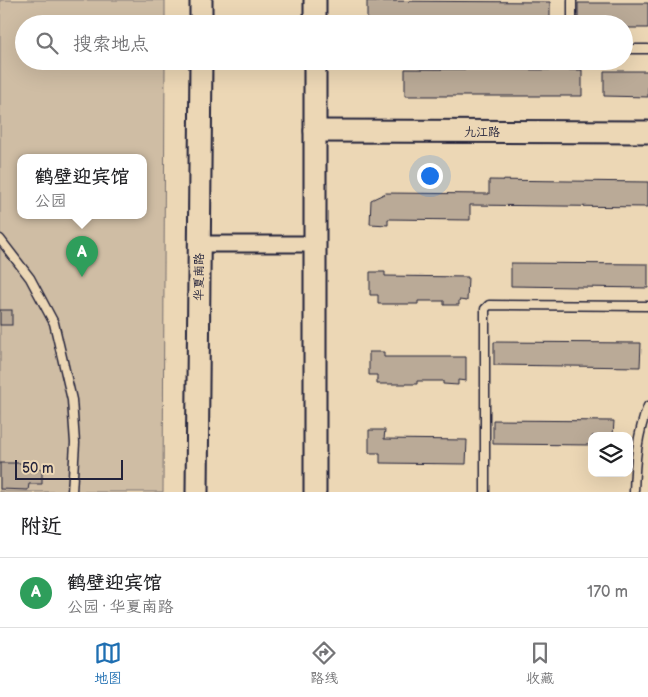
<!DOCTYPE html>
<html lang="zh">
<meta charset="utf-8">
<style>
:root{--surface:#fff;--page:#f2f2f2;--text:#202124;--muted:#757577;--line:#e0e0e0;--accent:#1f6fb2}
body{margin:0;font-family:"Balsamiq Sans","LXGW WenKai TC",sans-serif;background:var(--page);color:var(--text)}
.controls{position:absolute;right:15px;bottom:15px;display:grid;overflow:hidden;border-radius:10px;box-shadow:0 5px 20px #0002}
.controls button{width:45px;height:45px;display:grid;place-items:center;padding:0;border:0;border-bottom:1px solid var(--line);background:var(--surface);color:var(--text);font:25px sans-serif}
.scale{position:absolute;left:15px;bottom:12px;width:108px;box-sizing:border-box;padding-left:5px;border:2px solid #22223b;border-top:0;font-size:14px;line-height:18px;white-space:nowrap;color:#22223b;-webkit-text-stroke:4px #ecd7b5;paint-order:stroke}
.you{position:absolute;left:429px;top:175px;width:18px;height:18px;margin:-12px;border:4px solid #fff;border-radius:50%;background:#1a73e8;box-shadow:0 0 0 8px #1a73e833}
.badge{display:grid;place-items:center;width:32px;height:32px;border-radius:50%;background:var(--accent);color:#fff;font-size:16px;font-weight:700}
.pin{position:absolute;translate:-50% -41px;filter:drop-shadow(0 1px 2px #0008)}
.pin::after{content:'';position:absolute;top:26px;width:18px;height:15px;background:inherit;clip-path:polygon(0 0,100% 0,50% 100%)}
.popup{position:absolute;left:17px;top:154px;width:130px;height:65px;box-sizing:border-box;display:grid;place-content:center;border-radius:10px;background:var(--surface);filter:drop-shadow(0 1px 4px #0005);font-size:16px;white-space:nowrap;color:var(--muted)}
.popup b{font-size:19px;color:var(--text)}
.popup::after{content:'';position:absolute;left:50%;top:100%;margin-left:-10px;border:10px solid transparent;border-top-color:var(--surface)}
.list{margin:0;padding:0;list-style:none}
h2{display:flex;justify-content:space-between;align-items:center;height:65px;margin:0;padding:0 20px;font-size:21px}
h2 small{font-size:16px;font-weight:400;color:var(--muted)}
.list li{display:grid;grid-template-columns:32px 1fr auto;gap:15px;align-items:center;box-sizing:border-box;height:70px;padding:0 20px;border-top:1px solid var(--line)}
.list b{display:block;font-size:19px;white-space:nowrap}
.list p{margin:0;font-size:16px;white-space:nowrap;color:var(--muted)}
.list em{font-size:16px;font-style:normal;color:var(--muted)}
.icon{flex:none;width:28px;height:28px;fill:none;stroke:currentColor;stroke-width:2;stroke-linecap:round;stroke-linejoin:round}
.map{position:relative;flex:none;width:648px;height:492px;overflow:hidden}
.search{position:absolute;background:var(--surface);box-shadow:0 5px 20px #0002;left:15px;right:15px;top:15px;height:55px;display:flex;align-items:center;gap:12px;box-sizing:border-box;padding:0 18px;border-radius:28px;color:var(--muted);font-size:19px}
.sheet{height:135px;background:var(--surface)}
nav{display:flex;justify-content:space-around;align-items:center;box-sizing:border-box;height:70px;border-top:1px solid var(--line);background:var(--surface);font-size:14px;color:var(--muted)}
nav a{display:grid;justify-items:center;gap:2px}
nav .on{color:var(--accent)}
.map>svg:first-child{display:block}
.green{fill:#cfbda4;stroke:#787070;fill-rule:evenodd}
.building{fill:#baaa97;stroke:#22223b}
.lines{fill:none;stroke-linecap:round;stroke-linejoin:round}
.lane-casing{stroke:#22223b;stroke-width:11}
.street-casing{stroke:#22223b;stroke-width:19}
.secondary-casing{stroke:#22223b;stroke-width:25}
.lane{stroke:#ecd7b5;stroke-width:8}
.street{stroke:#ecd7b5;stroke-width:15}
.secondary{stroke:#ecd7b5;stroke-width:21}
.labels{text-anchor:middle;stroke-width:5;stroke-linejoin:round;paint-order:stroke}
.street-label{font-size:12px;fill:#22223b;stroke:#ecd7b5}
</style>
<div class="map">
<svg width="648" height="492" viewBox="0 0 648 492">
<rect width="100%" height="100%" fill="#ecd7b5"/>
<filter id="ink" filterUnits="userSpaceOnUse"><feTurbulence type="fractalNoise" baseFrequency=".02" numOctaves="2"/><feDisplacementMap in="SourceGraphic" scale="10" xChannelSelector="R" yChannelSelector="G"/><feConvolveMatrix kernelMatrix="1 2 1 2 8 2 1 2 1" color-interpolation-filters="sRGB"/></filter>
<g filter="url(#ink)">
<path class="green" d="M0,0H165V24H24V61H165L163,492H0ZM21,158H143V216H21Z"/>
<g class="building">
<polygon points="367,1 550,2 550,24 367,24"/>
<polygon points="578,3 648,3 648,28 624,28 624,24 578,24"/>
<polygon points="405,69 582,70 582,96 405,96"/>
<polygon points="604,71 648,71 648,97 604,96"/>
<polygon points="489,180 648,182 648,207 470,205 470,220 388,219 388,225 370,224 371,200 386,193 489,194"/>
<polygon points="511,263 648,264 648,288 511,286"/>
<polygon points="370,272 385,272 385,276 468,277 467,301 459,300 459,305 444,305 444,301 418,301 418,304 378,304 378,295 370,295"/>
<rect x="0" y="310" width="12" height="15"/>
<polygon points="494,342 641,343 640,367 494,365"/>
<polygon points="369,352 384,352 384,357 466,357 466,381 458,380 458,385 443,384 443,381 417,381 417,384 377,384 377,375 369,375"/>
<polygon points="493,420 614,421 613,436 592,436 592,445 493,444"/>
<polygon points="369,430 385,430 384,439 467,440 466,464 380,463 380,453 369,453"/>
<polygon points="0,463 29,463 29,469 42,469 42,484 29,484 28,490 0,489"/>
</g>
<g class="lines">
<defs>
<g id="lane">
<polyline points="572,24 572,0"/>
<polyline points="624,49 648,49"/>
<polyline points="0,239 30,278 54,323 72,400 75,443 72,492"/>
<polyline points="485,492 485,309 489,305 648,306"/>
<path d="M634,492C635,462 637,434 648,406"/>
</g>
<polyline id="street" points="199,244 315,244"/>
<g id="secondary">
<polyline points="315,0 315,24"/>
<polyline points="201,24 201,0"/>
<polyline points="315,61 315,492"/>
<polyline points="315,131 648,132"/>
<polyline points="197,492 201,61"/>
</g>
</defs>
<use href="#lane" class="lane-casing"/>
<use href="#street" class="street-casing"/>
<use href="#secondary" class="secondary-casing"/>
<use href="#lane" class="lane"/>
<use href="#street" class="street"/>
<use href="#secondary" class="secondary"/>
</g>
</g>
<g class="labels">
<g class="street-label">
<text x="482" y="136">九江路</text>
<text transform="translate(199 277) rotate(-90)" y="4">华夏南路</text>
</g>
</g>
</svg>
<div class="controls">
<button><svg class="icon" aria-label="layers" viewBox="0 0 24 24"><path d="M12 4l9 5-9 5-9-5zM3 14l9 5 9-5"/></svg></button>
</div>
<div class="scale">50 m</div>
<div class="you"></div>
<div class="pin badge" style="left:82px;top:277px;background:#2e9e5b">A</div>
<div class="popup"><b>鹤壁迎宾馆</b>公园</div>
<div class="search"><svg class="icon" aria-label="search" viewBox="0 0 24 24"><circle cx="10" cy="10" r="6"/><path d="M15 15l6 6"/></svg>搜索地点</div>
</div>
<section class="sheet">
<h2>附近<small></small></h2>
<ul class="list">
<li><span class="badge" style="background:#2e9e5b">A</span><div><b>鹤壁迎宾馆</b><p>公园 · 华夏南路</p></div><em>170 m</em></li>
</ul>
</section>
<nav>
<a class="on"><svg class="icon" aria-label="map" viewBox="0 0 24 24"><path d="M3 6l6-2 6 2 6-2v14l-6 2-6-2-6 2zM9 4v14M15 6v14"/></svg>地图</a>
<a><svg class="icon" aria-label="directions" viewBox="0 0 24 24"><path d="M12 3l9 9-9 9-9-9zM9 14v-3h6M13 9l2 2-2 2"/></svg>路线</a>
<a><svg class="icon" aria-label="saved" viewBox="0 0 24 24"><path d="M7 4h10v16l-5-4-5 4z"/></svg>收藏</a>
</nav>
